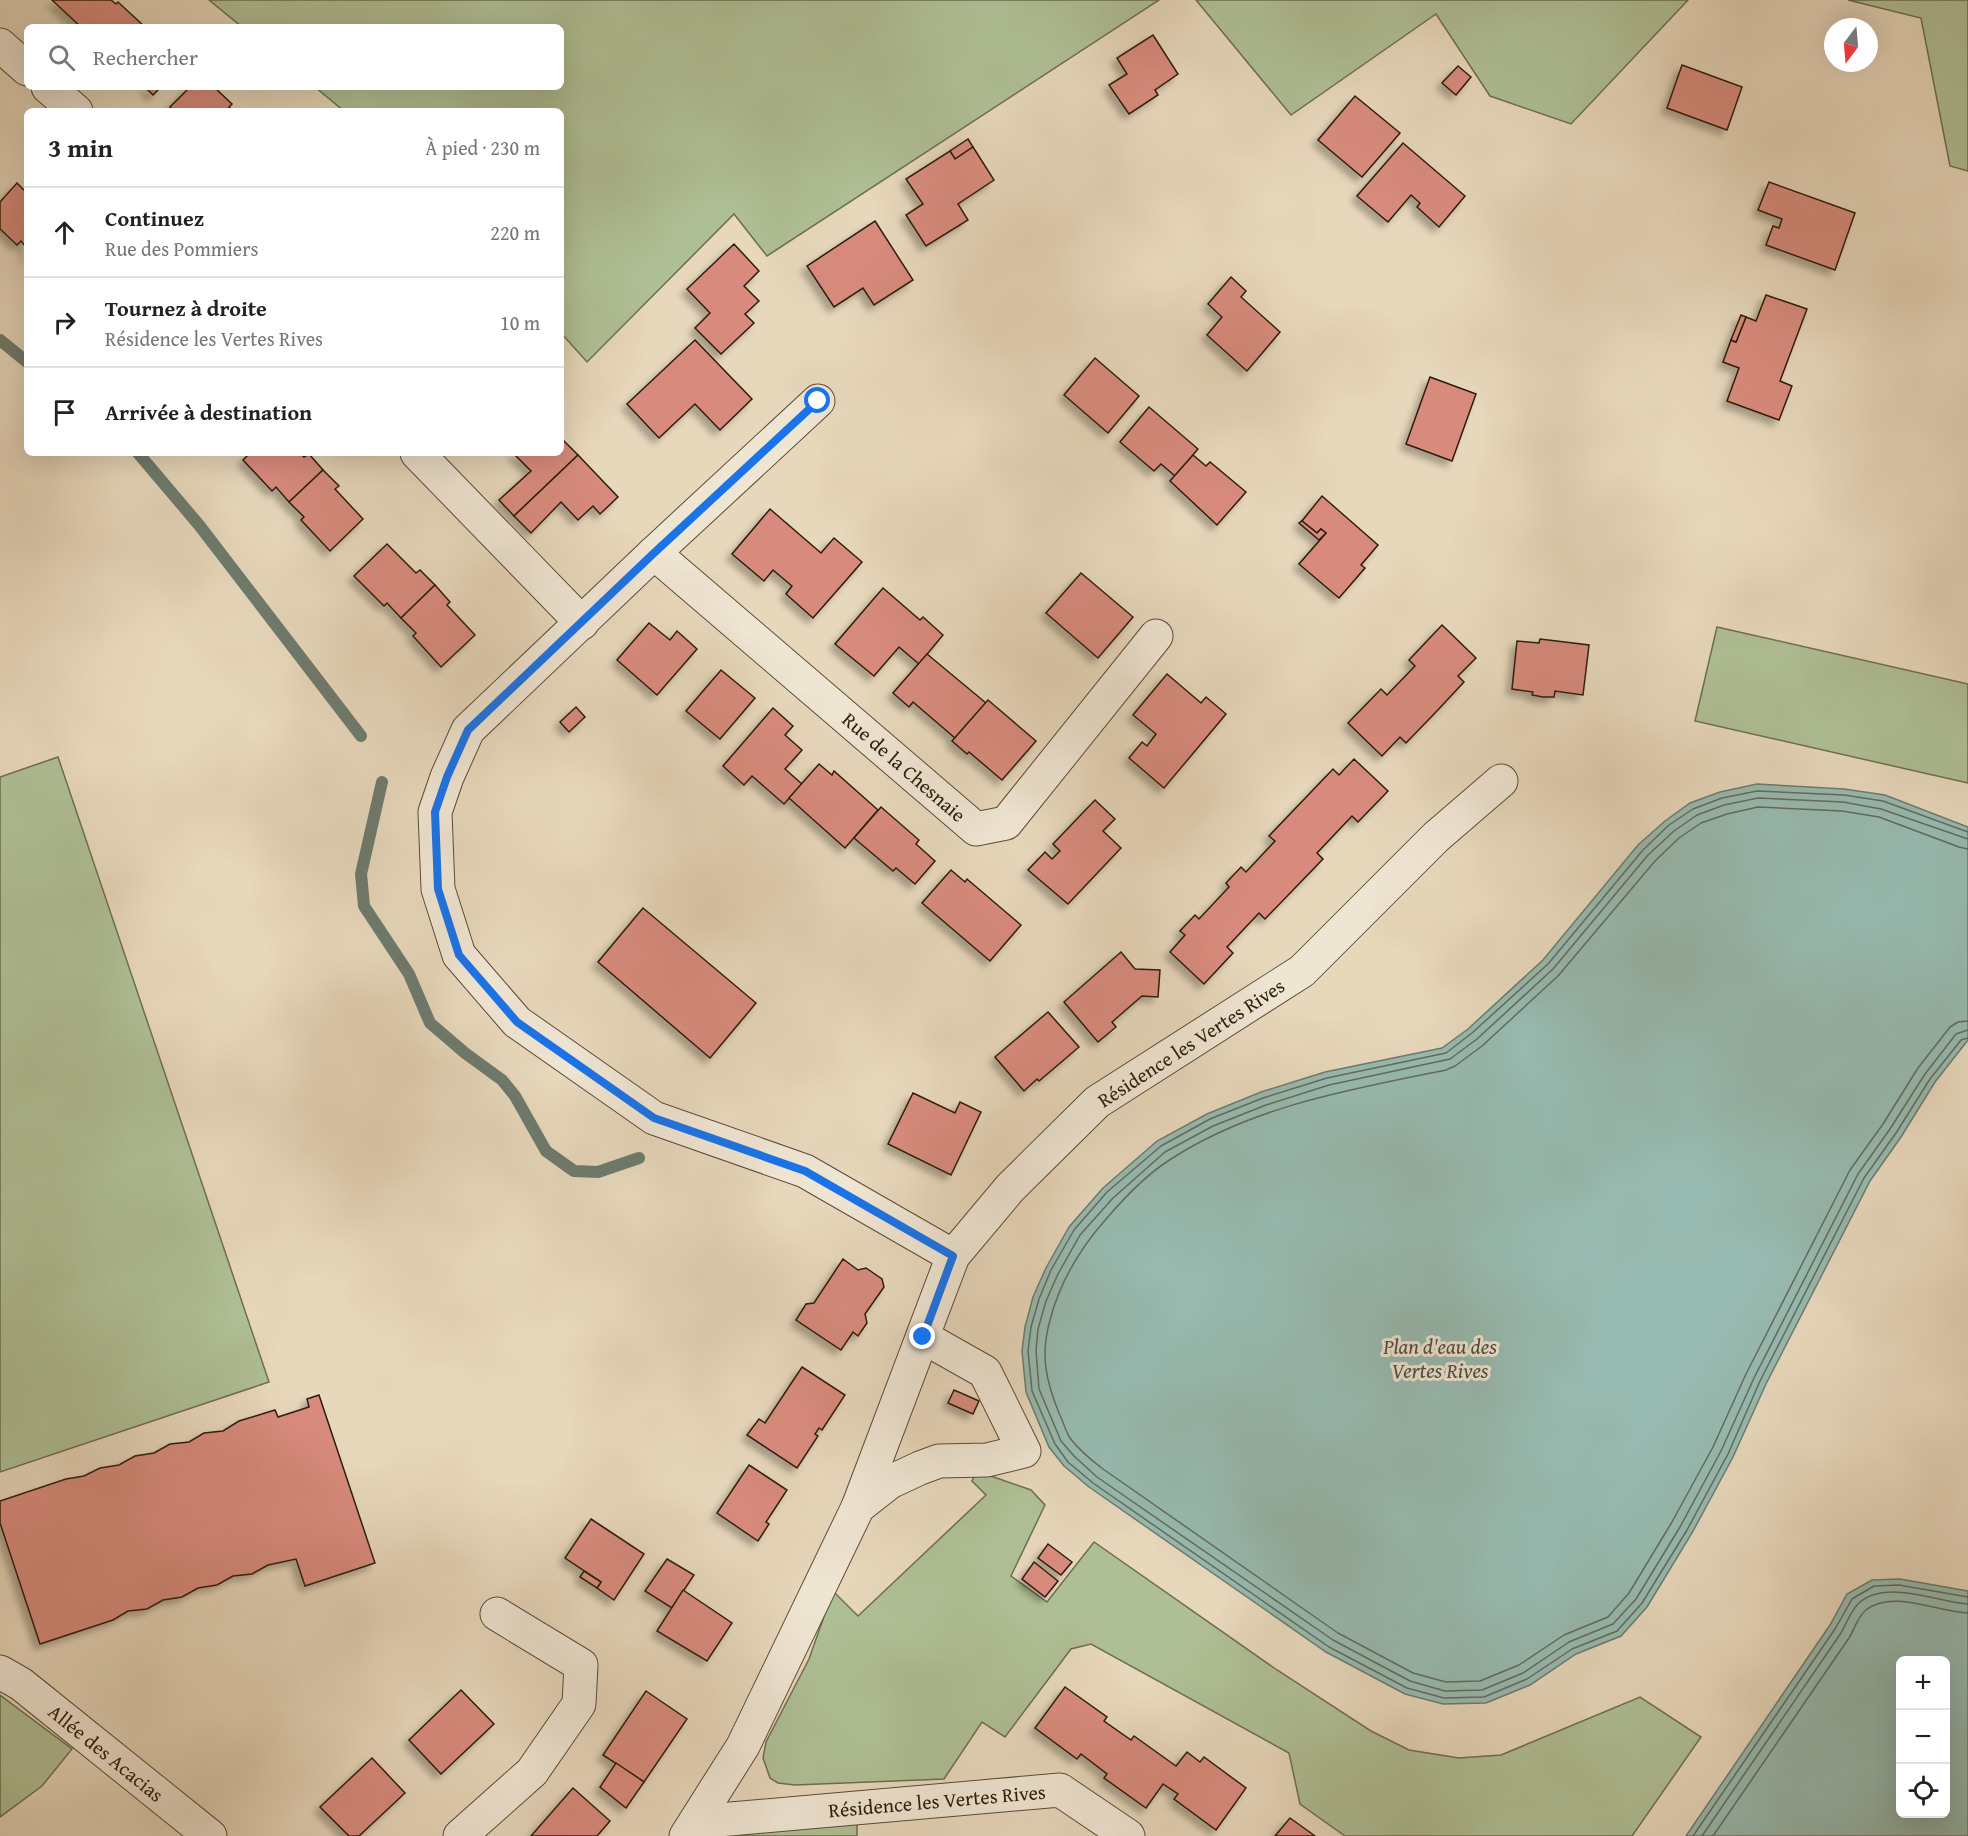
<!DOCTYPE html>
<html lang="fr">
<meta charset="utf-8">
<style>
:root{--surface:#fff;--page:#f6f6f6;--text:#222;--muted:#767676;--line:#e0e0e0}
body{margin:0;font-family:"Gentium Book Plus",serif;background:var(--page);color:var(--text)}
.controls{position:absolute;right:18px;bottom:18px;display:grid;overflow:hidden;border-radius:9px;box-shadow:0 6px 24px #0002}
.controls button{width:54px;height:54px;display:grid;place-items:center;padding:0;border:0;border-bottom:2px solid var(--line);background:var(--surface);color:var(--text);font:30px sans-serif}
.compass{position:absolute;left:1824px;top:18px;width:54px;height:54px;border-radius:50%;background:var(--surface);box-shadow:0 6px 24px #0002;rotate:196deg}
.stop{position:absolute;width:18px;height:18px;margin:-14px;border:4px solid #1a73e8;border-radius:50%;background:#fff}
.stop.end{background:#1a73e8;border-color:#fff;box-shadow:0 2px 6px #0008}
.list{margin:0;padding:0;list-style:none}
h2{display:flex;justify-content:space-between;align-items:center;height:78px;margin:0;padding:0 24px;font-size:26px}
h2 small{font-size:20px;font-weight:400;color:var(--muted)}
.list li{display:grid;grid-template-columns:39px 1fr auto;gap:18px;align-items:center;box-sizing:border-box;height:90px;padding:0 24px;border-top:2px solid var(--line)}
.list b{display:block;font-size:22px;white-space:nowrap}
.list p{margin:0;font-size:20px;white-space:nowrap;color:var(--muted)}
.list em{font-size:20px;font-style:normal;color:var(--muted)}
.icon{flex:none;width:33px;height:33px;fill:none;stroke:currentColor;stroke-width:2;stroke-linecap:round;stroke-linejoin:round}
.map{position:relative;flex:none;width:1968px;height:1836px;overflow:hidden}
.search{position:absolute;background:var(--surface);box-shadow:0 6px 24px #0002;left:24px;top:24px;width:540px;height:66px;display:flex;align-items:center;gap:15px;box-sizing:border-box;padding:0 21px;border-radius:9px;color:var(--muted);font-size:22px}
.panel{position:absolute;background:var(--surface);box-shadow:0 6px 24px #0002;left:24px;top:108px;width:540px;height:348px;border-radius:9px}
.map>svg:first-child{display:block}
.green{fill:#afbf95;stroke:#6e6e50;stroke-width:1.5}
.water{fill:#97bab0;stroke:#6d7b6e;stroke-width:1.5;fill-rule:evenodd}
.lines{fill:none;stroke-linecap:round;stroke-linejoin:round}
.shore{stroke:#626b5e;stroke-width:1.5}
.stream{stroke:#6d7b6e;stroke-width:12}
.building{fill:#d88b7d;stroke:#2e1c0c;stroke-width:1.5;filter:url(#shadow)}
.minor-casing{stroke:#5c4b38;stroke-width:35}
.minor{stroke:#efe5d3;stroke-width:33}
.route{stroke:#1a73e8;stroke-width:8}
.labels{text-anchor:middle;stroke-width:6;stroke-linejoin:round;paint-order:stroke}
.street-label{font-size:20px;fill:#2e1c0c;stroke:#efe5d3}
.water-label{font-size:21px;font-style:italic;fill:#4e4b3d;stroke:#efe5d3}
</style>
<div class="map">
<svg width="1968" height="1836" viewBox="0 0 1968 1836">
<defs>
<filter id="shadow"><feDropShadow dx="-5.5" dy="5.5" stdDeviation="3" flood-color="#0004"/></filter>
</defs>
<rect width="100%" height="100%" fill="#e7d7bb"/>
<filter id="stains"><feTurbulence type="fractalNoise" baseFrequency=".00333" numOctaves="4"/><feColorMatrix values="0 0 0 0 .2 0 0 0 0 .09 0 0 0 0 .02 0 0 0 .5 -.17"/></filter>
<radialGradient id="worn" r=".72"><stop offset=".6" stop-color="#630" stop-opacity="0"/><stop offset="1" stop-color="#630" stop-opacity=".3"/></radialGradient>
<g class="green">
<polygon points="209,0 1159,0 767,256 734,214 587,362 561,333 561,111 344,111 315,87 561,87 561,27 242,27"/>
<polygon points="1196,0 1688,0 1571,124 1490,96 1436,14 1291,115"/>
<polygon points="1848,0 1968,0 1968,171 1950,166 1921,18"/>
<polygon points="1717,627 1968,684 1968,783 1695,721"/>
<polygon points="58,757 269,1382 0,1472 0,777"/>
<polygon points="975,1474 991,1476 1031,1490 1045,1505 1011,1576 1047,1602 1094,1542 1277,1670 1371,1731 1409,1750 1459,1758 1501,1755 1640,1697 1701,1737 1632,1836 1345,1836 1300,1804 1289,1753 1091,1644 1071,1649 1005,1737 982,1722 944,1779 795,1785 778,1783 770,1778 763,1758 766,1742 809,1659 833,1591 858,1616 986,1495 972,1481"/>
<polygon points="0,1695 72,1749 42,1786 0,1817"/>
<polygon points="857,1817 857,1836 730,1836 760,1827"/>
</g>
<g class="water">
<polygon points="1757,784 1844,789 1885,795 1968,827 1968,1040 1935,1082 1901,1137 1870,1181 1766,1384 1733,1457 1692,1533 1647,1607 1621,1636 1576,1654 1530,1685 1486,1703 1443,1704 1405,1694 1326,1652 1089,1487 1064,1466 1049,1447 1026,1392 1022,1351 1025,1327 1033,1297 1046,1268 1069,1227 1103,1188 1157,1141 1207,1114 1261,1092 1325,1072 1442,1048 1468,1029 1543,960 1638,845 1665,821 1690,803 1720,792"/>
<path d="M1900,1579L1968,1591V1836H1686L1830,1625L1847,1594L1872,1580ZM1900,1660H1946V1814H1900Z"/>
</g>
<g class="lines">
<g class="shore">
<polyline points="1968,832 1883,801 1844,795 1757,791 1722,798 1693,809 1669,825 1643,850 1548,964 1472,1033 1446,1053 1327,1078 1263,1098 1210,1119 1161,1146 1107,1192 1074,1230 1051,1270 1039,1299 1031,1327 1028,1351 1032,1391 1055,1444 1068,1462 1093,1483 1329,1647 1407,1688 1444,1698 1484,1697 1527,1679 1572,1649 1617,1631 1642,1603 1687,1530 1728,1454 1760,1381 1864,1178 1896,1133 1930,1079 1961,1040 1968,1038"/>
<polyline points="1968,839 1881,809 1843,802 1758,798 1724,805 1697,815 1674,831 1648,855 1553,969 1477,1039 1450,1059 1329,1085 1266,1105 1213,1126 1165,1152 1113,1198 1080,1235 1058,1274 1046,1301 1038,1329 1036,1351 1039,1389 1061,1441 1074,1456 1097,1477 1333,1640 1410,1681 1445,1691 1482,1690 1523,1673 1569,1642 1613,1624 1636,1599 1680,1527 1721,1451 1754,1378 1858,1174 1890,1129 1925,1074 1956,1034 1968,1030"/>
<path d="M1968,849L1959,847L1879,817L1842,811L1758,807L1727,814L1701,823L1679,838L1655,861L1558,976L1482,1046L1455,1066L1446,1070C1352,1089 1253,1106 1171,1159C1147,1174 1125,1197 1107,1218C1081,1247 1060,1282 1050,1320C1040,1355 1046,1381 1059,1413C1063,1421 1065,1430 1070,1438C1079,1450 1091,1460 1103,1469L1338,1633L1413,1673L1446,1682L1480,1681L1519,1665L1564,1635L1608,1617L1629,1593L1672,1522L1713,1447L1746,1374L1850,1170L1883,1124L1918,1068L1950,1027L1958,1022L1968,1021"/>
<polyline points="1693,1836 1835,1629 1852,1599 1874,1586 1899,1585 1968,1597"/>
<path d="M1702,1836L1841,1633C1846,1624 1851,1611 1858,1604C1884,1578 1937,1602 1968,1604"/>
<path d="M1713,1836L1849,1638C1854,1630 1858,1616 1866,1610C1892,1589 1938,1612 1968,1613"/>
</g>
<g class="stream">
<polyline points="0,340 27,362"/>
<polyline points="138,453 199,525 361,736"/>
<polyline points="382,782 361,874 364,906 409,974 430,1023 465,1053 502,1080 515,1096 546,1151 574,1171 598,1172 639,1158"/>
</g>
</g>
<g class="building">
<polygon points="52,0 111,0 116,4 118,2 145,27 81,27"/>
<polygon points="1153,35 1178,74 1155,90 1158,95 1129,114 1109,85 1127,74 1117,58"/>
<polygon points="1682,65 1742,87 1727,130 1667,108"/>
<polygon points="1458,66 1471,77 1456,95 1442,83"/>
<polygon points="145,87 161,87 153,95"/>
<polygon points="190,87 214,87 232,104 229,107 233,111 174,111 170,107"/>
<polygon points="1355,96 1400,133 1362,177 1318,140"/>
<polygon points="968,139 973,147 955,159 950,151"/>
<polygon points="1403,143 1465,196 1439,227 1417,207 1420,203 1411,195 1388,222 1357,196"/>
<polygon points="973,147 994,180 958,204 968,220 926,246 906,215 923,204 906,179 950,151 955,159"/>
<polygon points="1769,182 1855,213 1835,270 1766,245 1773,226 1779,228 1782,219 1758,210"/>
<polygon points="17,183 27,193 27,259 25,246 21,241 17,245 0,229 0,202"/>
<polygon points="875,221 913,280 874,305 863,288 834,307 807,266"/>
<polygon points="734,244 759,271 744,286 759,301 745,314 754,323 721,354 695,328 710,313 687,289"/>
<polygon points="1231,277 1246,291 1241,297 1280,332 1247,371 1207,335 1222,317 1208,304"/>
<polygon points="1766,295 1807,309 1780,381 1792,386 1779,420 1727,401 1739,368 1723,362 1731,340 1736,342 1746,317 1756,321"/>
<polygon points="1741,315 1746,317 1736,342 1731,340"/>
<polygon points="695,340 752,399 720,430 695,404 659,438 627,404"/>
<polygon points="1095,358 1139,396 1108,433 1064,395"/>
<polygon points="1430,377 1476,394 1452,461 1406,444"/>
<polygon points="1149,407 1198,449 1175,476 1161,464 1154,471 1120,442"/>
<polygon points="561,438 578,455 514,516 499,500 531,471 513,453 561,453"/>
<polygon points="250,453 300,453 304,457 309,454 323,470 289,502 276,487 272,491 243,460"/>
<polygon points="578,455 618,497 600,514 593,506 578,520 561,502 531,533 514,516"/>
<polygon points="1193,455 1206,466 1210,462 1246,492 1217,525 1170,481"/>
<polygon points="323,470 339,486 335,489 363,519 330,551 301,520 304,517 289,502"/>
<polygon points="1322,496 1378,545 1361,565 1365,568 1339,598 1299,564 1326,533 1321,529 1317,533 1302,521"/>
<polygon points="770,509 821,553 834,538 862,562 813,618 786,594 792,586 773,570 764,581 732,554"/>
<polygon points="1302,521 1317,533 1321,529 1326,533 1319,540 1299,523"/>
<polygon points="387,544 416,573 420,570 435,585 401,618 387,603 384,606 354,576"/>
<polygon points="1081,573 1133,617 1098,658 1046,613"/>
<polygon points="435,585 450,602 447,605 475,635 441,667 413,636 416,633 401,618"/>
<polygon points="883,588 920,620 923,617 943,635 919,664 899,647 874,676 835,644"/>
<polygon points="649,623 670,640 677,631 697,649 657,695 617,660"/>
<polygon points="1442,625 1476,658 1458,676 1464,682 1435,713 1406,743 1400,737 1382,756 1348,723 1381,689 1387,695 1415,666 1409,660"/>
<polygon points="1540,639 1589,645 1583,695 1555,691 1554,697 1543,697 1532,695 1533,692 1512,689 1517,641 1539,643"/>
<polygon points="927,654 986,703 955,738 913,702 909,707 893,693"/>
<polygon points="721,670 755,698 720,739 686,711"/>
<polygon points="1167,674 1201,703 1206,697 1226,714 1164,788 1129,758 1142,742 1147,746 1156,734 1133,715"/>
<polygon points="988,700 1036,741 1002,780 969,752 967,754 952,741"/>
<polygon points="576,707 585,717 569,732 560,722"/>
<polygon points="773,708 793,726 785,735 802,750 785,769 802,784 784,804 752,776 744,785 723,766"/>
<polygon points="1354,759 1388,791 1358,822 1352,816 1317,853 1323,859 1265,919 1259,913 1227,947 1233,953 1204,984 1170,952 1185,935 1180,931 1195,915 1199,919 1229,887 1226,883 1241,867 1246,872 1275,841 1269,836 1333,769 1339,775"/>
<polygon points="819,764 832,775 834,771 878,810 845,848 789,798"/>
<polygon points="1095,800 1115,819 1103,831 1121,848 1068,904 1028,870 1045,852 1052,859 1060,851 1053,844"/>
<polygon points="881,807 919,840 916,844 935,861 915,884 896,868 893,871 854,838"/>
<polygon points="951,870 965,882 967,879 1021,925 990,961 922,903"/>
<polygon points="643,908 756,1003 710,1058 598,962"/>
<polygon points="1121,952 1135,969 1160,970 1158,997 1142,996 1112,1022 1116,1027 1098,1042 1064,1002"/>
<polygon points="1048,1012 1079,1047 1039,1081 1037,1079 1024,1091 995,1057"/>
<polygon points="913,1093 955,1113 960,1102 981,1112 951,1175 888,1144"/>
<polygon points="843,1259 858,1270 866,1268 882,1279 884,1287 865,1314 867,1323 858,1336 853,1332 841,1350 796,1320 806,1304 814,1303"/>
<polygon points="802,1367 845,1395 822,1430 819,1428 815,1434 818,1436 797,1468 747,1435 759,1419 765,1423"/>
<polygon points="954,1390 979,1401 973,1414 948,1403"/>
<polygon points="319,1395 375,1563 305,1586 296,1559 268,1565 252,1574 233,1576 217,1585 198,1588 182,1597 163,1600 147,1609 128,1611 113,1620 40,1644 0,1523 0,1501 66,1479 84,1476 100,1468 119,1465 135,1456 154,1453 170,1444 189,1442 204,1433 223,1431 239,1421 275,1410 278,1417 309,1407 307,1399"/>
<polygon points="749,1465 787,1490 766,1522 769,1524 758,1541 717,1513"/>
<polygon points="591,1519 644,1554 614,1600 597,1588 601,1582 565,1558"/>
<polygon points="1048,1544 1072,1562 1061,1575 1038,1558"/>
<polygon points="667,1559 694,1575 672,1608 645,1591"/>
<polygon points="1034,1562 1058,1581 1045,1597 1022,1579"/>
<polygon points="584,1571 601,1582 597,1588 580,1577"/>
<polygon points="683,1590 732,1623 707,1661 657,1631"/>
<polygon points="1065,1687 1107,1717 1104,1721 1131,1740 1134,1736 1176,1766 1187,1752 1200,1762 1204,1757 1246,1788 1216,1830 1174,1799 1178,1794 1163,1784 1146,1808 1104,1778 1107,1774 1081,1754 1077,1759 1035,1728"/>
<polygon points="461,1690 494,1724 441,1774 409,1740"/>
<polygon points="646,1691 687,1719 644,1782 603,1755"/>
<polygon points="372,1758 405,1793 359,1836 349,1836 320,1807"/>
<polygon points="616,1763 644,1782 626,1808 600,1787"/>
<polygon points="573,1788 610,1821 597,1836 531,1836"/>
<polygon points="1290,1818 1315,1836 1275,1836"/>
</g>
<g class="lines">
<defs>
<g id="minor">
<polyline points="0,45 27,69"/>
<polyline points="48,87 76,111"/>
<polyline points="818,401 654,553 468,730 447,777 435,812 438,889 459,955 517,1022 654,1118 805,1171 953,1256"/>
<polyline points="417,453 582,623"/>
<polyline points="654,553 976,829 1006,823 1156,636"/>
<polyline points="858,1507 890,1482 920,1468 939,1461 987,1460 1024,1451 985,1372 923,1337"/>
<polyline points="0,1672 21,1684 210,1836"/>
<polyline points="696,1822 1060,1790 1128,1836"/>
<polyline points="460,1836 532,1772 579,1704 581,1665 497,1614"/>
<polyline points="686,1836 743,1746 858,1507 953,1256 1010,1188 1097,1102 1302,971 1436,837 1501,781"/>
</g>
</defs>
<use href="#minor" class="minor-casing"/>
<use href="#minor" class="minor"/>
</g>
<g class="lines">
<polyline class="route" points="818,401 654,553 468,730 447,777 435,812 438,889 459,955 517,1022 654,1118 805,1171 953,1256 923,1337"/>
</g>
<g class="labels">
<g class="street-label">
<text transform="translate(904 767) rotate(41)" y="7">Rue de la Chesnaie</text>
<text transform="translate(1191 1043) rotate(-33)" y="7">Résidence les Vertes Rives</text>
<text transform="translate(106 1753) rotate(39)" y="7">Allée des Acacias</text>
<text transform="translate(937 1801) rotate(-5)" y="7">Résidence les Vertes Rives</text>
</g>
<g class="water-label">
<text x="1440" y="1354">Plan d'eau des<tspan x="1440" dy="24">Vertes Rives</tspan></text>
</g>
</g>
<rect width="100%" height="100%" filter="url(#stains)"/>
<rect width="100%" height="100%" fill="url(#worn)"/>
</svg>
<div class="controls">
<button>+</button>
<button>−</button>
<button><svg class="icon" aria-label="locate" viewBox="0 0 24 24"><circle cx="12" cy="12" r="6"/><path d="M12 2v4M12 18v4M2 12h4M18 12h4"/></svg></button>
</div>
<svg class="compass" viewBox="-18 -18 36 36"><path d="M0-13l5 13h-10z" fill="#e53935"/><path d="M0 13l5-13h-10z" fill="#767676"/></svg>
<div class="stop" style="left:818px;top:401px"></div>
<div class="stop end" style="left:923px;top:1337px"></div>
<div class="search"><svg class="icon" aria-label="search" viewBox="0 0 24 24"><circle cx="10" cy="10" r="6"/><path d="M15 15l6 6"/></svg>Rechercher</div>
<section class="panel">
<h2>3 min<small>À pied · 230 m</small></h2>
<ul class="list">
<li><svg class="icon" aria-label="ahead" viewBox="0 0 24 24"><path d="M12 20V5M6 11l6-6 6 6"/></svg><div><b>Continuez</b><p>Rue des Pommiers</p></div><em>220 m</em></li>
<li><svg class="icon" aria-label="right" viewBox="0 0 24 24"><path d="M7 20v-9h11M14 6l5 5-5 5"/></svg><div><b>Tournez à droite</b><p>Résidence les Vertes Rives</p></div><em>10 m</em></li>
<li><svg class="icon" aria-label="arrive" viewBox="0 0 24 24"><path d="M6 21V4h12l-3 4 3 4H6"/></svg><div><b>Arrivée à destination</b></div></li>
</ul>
</section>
</div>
